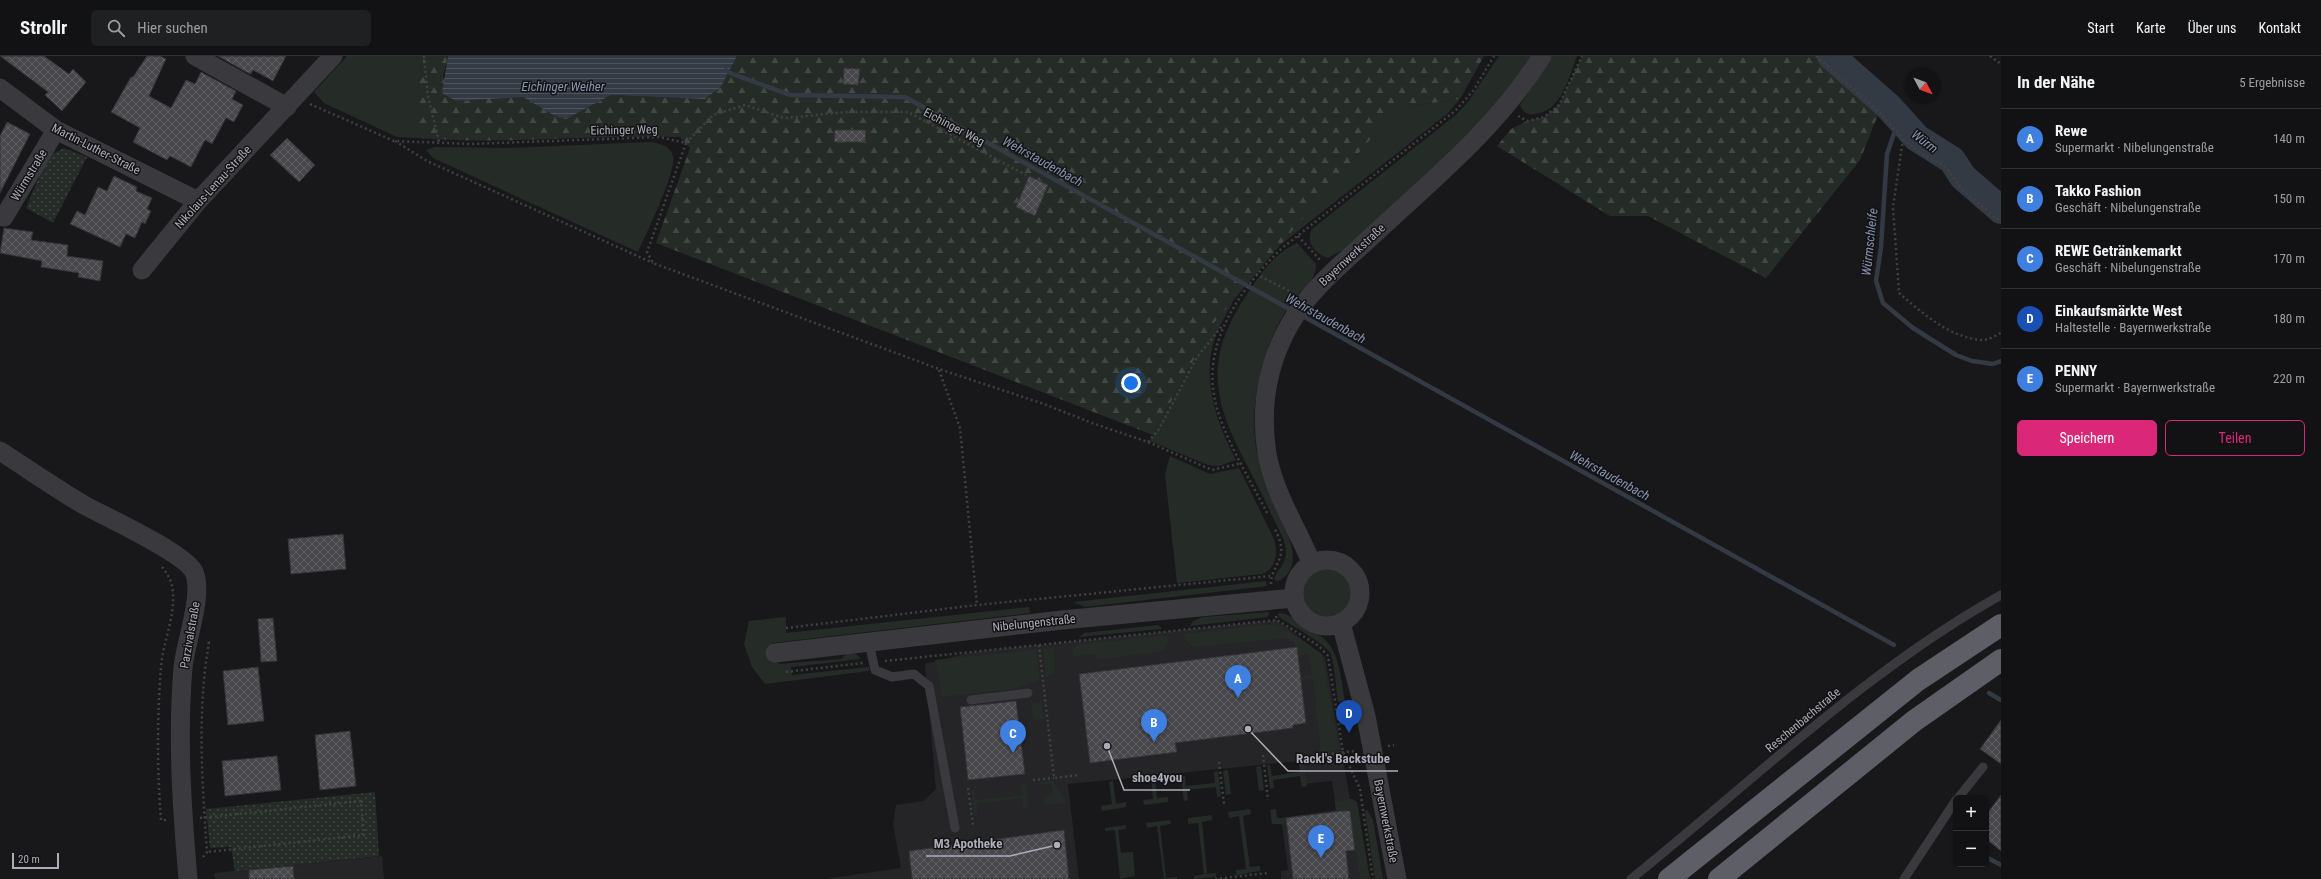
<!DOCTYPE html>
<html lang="de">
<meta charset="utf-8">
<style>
:root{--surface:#121214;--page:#1f2022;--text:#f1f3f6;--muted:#9c9ea0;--line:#313234;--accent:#db2777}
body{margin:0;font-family:"Roboto Condensed",sans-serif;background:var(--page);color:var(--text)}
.controls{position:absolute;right:12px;bottom:12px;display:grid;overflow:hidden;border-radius:6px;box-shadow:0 1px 3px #0004}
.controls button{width:36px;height:36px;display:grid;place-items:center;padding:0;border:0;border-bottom:1px solid var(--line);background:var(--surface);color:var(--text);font:20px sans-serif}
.compass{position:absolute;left:1905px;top:12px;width:36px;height:36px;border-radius:50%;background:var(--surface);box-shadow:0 1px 3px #0004;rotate:131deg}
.scale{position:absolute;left:12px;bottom:10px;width:47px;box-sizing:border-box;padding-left:4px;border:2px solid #acadb8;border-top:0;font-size:11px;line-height:14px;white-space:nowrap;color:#acadb8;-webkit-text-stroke:3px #131315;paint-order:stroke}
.you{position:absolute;left:1131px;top:327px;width:14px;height:14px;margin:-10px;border:3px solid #fff;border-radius:50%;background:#1a73e8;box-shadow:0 0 0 6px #1a73e833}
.badge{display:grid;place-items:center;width:26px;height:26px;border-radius:50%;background:var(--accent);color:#fff;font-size:13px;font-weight:700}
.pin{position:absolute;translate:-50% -33px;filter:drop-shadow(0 1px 2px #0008)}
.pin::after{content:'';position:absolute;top:21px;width:14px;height:12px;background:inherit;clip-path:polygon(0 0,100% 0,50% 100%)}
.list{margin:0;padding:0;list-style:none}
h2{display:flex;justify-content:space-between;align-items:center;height:52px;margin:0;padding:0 16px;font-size:17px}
h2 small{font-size:13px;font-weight:400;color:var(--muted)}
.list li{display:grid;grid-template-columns:26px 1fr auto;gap:12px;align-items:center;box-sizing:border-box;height:60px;padding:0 16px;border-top:1px solid var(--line)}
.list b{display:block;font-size:15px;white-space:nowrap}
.list p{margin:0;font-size:13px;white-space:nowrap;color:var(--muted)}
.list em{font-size:13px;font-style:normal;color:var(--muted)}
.actions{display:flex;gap:8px;padding:12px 16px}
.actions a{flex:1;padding:9px 0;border:1px solid var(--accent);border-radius:6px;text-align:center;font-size:14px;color:var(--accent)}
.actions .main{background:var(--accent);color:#fff}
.icon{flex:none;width:22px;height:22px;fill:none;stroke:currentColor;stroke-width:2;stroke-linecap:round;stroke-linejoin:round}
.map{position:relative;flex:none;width:2001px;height:823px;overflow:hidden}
header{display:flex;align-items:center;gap:24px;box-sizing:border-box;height:56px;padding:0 20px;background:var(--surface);border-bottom:1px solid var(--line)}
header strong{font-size:19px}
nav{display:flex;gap:22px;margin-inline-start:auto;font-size:14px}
.search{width:280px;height:36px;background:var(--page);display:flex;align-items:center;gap:10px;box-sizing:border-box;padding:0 14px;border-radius:6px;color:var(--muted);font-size:15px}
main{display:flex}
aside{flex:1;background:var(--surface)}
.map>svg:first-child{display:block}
.built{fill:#252427}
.grass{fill:#252c27}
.forest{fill:url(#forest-firs)}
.park{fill:url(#park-dots)}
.water{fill:url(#water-rules)}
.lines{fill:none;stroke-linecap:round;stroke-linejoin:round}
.stream{stroke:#343a43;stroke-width:4.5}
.river{stroke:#343a43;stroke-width:28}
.building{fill:url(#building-cross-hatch);stroke:#333236}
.path{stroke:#404045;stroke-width:2.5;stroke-dasharray:2 3;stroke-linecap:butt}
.service{stroke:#3a3a3e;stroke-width:9}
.minor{stroke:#3a3a3e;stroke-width:19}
.trunk{stroke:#5e5e66;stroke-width:22}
.labels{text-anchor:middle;stroke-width:3;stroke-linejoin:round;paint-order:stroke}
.street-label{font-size:12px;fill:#acadb8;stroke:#131315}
.water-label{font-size:13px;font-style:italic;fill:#8793af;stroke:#131315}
.leader{fill:none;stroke:#acadb8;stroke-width:1.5}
.callout-dot{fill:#acadb8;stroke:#131315;stroke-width:1.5}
.callout-label{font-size:13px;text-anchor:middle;font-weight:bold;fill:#acadb8;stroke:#131315;stroke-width:3;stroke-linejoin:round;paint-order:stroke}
</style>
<header>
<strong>Strollr</strong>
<div class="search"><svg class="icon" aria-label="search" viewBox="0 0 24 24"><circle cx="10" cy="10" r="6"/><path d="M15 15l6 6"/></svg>Hier suchen</div>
<nav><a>Start</a><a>Karte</a><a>Über uns</a><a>Kontakt</a></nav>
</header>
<main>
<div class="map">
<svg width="2001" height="823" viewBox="0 0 2001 823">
<defs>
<pattern id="forest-firs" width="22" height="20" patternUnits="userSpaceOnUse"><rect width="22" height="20" fill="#252c27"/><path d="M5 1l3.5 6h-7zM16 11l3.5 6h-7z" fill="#424844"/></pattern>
<pattern id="park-dots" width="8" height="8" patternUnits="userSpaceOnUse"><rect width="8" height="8" fill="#252c27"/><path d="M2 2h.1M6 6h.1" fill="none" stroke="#424844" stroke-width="1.8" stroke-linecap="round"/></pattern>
<pattern id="water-rules" width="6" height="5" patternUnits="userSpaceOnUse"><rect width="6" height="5" fill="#343a43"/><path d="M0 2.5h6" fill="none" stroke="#4f545c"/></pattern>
<pattern id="building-cross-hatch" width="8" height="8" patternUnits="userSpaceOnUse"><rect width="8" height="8" fill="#48484c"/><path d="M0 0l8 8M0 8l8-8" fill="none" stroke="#606064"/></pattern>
</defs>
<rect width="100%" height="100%" fill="#18181a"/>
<g class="built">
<polygon points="1277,564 1325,601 1351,749 1361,823 1281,823 1281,815 1288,814 1281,762 1336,754 1332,725 1302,728 1299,705 1068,728 1079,823 825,823 901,812 893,768 896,749 923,745 936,733 925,608 973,596"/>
<polygon points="382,800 384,823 215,823 214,817"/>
</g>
<g class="grass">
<polygon points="347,0 424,0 418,28 418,82 397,81 324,47 314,36"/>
<path d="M1499,0H1533L1484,64L1351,189L1328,202C1315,198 1305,186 1312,173L1457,58L1468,46Z"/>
<path d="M1552,0H1577C1569,21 1561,57 1534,58C1526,59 1523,56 1520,49Z"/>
<polygon points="1460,43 1447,58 1280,189 1397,52"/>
<path d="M651,86C659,88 670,89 673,100C677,115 646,178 638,196L433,102L426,94L435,91L509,92Z"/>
<path d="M1297,187L1316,208C1316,227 1300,233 1291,247C1263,287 1249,344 1256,392C1258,403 1261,416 1265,427C1272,451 1305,495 1288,517C1285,521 1281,525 1276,525L1274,522C1278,513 1287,506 1286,495C1285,481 1274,466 1269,453C1233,375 1188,328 1244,243C1258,221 1273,198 1297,187Z"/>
<path d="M1234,243C1228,256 1219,269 1215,282C1201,323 1217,368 1236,404L1219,410L1208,409L1150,385L1213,268Z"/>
<path d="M1170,400L1210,418L1239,412L1274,483C1278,498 1277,511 1262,518L1177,527L1165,418Z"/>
<circle cx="1327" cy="537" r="24"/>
<polygon points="1266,525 1267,530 1085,551 1073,546"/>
<polygon points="1029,551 1030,557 772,587 774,604 779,608 842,603 847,596 856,598 861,603 791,611 792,619 869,611 869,615 765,628 752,611 744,588 749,565 786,561 786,577"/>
<polygon points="1269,556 1268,561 1190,570 1193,565 1203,561"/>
<path d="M1278,557C1288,556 1295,564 1302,570C1309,575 1317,577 1323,582C1340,595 1341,626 1345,645L1338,646C1336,633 1335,608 1330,597C1326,588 1289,568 1279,561Z"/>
<polygon points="1158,569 1162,573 1079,581 1084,577"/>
<polygon points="1264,569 1275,569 1283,572 1322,598 1340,694 1321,697 1313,622 1301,624 1300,621 1312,619 1309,598 1298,599 1294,586 1287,582 1193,591 1185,584 1185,578"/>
<polygon points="1167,579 1168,586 1163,595 1096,604 1096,598 1073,601 1073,594 1077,589"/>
<polygon points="1054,592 1055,615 1046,622 1043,593"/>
<polygon points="1036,594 1040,624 1014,633 942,641 935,604"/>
<polygon points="1042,646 1044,663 1033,664 1031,648"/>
<polygon points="1304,705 1307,730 1302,731 1300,720 1273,724 1274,732 1270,733 1267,709 1270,709 1272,720 1300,716 1299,706"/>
<polygon points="1261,710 1264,734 1259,735 1256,711"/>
<polygon points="1228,714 1231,738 1226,739 1223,715"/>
<polygon points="1218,715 1221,740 1217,741 1216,731 1187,734 1188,744 1184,745 1181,720 1185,720 1186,730 1215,727 1214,716"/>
<polygon points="1155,720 1157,742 1168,741 1168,746 1144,749 1143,744 1153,743 1151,721"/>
<polygon points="1053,725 1066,747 1044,749 1043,741 1053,739 1051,728 1042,729 1041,726"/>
<polygon points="1113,725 1116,748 1126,746 1126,751 1102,755 1101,750 1112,748 1109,726"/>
<polygon points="1026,728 1029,751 1023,752 1022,742 977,748 977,758 974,759 971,734 975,734 976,744 1022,739 1021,729"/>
<polygon points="1352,743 1357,746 1370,823 1360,823 1350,755 1336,755 1335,745"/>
<polygon points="1250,753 1251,758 1243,760 1250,811 1260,810 1260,815 1236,819 1236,814 1246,813 1239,760 1229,762 1228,756"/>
<polygon points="1276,753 1277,762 1286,762 1287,768 1272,768 1270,754"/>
<polygon points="1367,754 1373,764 1383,823 1375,823 1365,755"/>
<polygon points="1212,759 1212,764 1202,766 1207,818 1216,817 1216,821 1194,823 1194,820 1204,818 1198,767 1188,768 1188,762"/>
<polygon points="1170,764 1171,768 1160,770 1166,822 1177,821 1177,823 1164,823 1157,770 1147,772 1146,767"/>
<polygon points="1126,769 1126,773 1118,774 1121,797 1133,796 1135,820 1120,823 1115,774 1105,775 1105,772"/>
</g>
<g class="forest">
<path d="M424,0H448L443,21L456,45L523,41L553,59L579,56L611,39L705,43L721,31L737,0H1484L1460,43L1397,52L1213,268L1153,379L656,187L690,92L680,81C593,78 505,89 418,82V28Z"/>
<polygon points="1582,0 1819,0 1879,56 1860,104 1766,222 1648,160 1610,160 1497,90 1511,73 1527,65 1544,61 1559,49"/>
</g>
<g class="park">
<polygon points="64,92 87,101 53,167 26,152 48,100"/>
<polygon points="375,736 379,800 235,815 231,791 210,792 206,753"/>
</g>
<polygon class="water" points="448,0 737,0 721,31 705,43 611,39 566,63 553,59 523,41 456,45 442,37"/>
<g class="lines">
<g class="stream">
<polyline points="726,14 730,17 790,39 905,41 1293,255"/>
<polyline points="1899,63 1887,98 1881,191 1876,225 1883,247 1913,272 1956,299 1972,305 1993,308 2001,305"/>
<polyline points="1301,259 1894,589"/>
<polyline points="1989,637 2001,644"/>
<polyline points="1986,801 2001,809"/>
</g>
<polyline class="river" points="1831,0 1888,50 1917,82 1952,104 1963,121 2001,154"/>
</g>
<g class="building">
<polygon points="0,0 44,0 69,18 73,13 86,26 62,55 45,39 48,36"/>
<polygon points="147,0 160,0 166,3 149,40 171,52 186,24 195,28 201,16 236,35 232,43 243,49 234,66 226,62 212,88 205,84 191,111 170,100 167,104 133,86 140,72 111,56 131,21 133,21"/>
<polygon points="218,0 286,0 273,25 253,14 251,18 246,16"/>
<polygon points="844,12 860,13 858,29 843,28"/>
<polygon points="7,66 30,78 0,137 0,80"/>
<polygon points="835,74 866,74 865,86 834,86"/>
<polygon points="287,82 315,109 299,126 270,99"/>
<polygon points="114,120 137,131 136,135 152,142 147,153 151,155 145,168 142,166 135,182 126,178 120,191 70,168 77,155 85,159 98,131 107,135"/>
<polygon points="1029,120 1048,129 1035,160 1016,151"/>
<polygon points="4,172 33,176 31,184 68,189 67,200 103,205 100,225 78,221 79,217 41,211 42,205 0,197"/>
<polygon points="343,478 346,513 291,518 288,483"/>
<polygon points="273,562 277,605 261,606 258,563"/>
<polygon points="1297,591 1306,667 1293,669 1293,672 1175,687 1177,696 1090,707 1079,618"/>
<polygon points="258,611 264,665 228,669 223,615"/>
<polygon points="1016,645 1025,718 968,724 960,651"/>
<polygon points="2001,664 2001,708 1980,693"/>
<polygon points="350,675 356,730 320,734 315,679"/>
<polygon points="277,700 281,734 225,740 222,705"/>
<polygon points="2001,739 2001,795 1986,783 1986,759"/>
<polygon points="1341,755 1350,755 1355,794 1346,795 1349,823 1293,823 1286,762"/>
<polygon points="1064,774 1069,823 912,823 909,795"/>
<polygon points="293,810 294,823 249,823 249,814"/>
</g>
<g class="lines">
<g class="path">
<polyline points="424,0 428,40 439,86"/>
<polyline points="1816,0 1879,56 1906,86 1925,100 1945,110 1963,135 2001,166"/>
<polyline points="1990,0 2001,8"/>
<polyline points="310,48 394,85 472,88 659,81 686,87 713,59 745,49 784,62 847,56 908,56 1026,119"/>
<polyline points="1518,60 1527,65 1544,61 1559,49 1582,0"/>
<path d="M1903,83L1893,151L1899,237C1922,257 1949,281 1981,284C1987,285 1996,279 2001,277"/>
<polyline points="395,85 427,105 653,207"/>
<polyline points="686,87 647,196 653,207 939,313 1044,348 1092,367 1148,386 1212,414 1242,407"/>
<polyline points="1298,180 1321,205"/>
<polyline points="1256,218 1291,236"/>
<polyline points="939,314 960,372 977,549"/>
<polyline points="1148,386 1159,373 1197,301 1223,269"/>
<path d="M1267,457C1250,423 1220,376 1214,339C1204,283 1243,230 1281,193L1455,55L1473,35L1494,0"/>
<path d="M162,511C168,518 172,526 173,536C175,561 163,586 161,611C157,662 157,713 161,764H167"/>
<path d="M1271,528C1270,515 1283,505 1281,491C1281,485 1277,478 1275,473"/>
<polyline points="1276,560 1277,564 1319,590 1328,600 1343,696 1360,733 1373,823"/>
<polyline points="786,572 977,549 1270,520"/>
<polyline points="1039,589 1054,722 1079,719"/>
<polyline points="885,605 1277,564"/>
<polyline points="786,616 863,607"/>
<polyline points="1388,690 1394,689"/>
<polyline points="1263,699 1268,744"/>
<polyline points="1312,700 1355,695"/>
<polyline points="1219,706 1224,748"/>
<polyline points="1033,724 1054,722"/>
<polyline points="968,732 973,769"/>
<polyline points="200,762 361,745 364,779 207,796"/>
<path d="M203,801L207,796C202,726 197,655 209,586L206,585"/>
<polyline points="1215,823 1268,817"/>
</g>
<g class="service">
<polyline points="869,587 875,614 892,621 914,618 929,630 955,772"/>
<polyline points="971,644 1028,637"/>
<polyline points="1958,742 1983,711"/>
<path d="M1631,823C1752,726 1865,615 2001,539"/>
<polyline points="1904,823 1956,744"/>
</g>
<g class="minor">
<polyline points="195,0 287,51"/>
<polyline points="0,32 56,74 198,145"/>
<polyline points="0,160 4,161 56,74"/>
<polyline points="142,214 198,145 333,0"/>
<path d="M0,395C28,413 55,432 84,449C106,461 185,497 194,516C204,538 185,587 183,612C177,682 182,753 188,823"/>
<circle cx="1327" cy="537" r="33"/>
<path d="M1312,508C1297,472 1274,437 1267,398C1260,353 1267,308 1290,268C1309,234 1342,208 1371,181C1431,125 1498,71 1542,0"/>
<polyline points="1341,567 1366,660 1397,823"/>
<polyline points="775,597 1062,564 1294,542"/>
</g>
<g class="trunk">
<polyline points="1669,823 1918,624 2001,569"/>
<polyline points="1719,823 1914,665 2001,604"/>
</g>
</g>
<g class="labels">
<g class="street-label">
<text transform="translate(954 71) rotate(28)" y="4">Eichinger Weg</text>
<text transform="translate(624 74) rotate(-1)" y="4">Eichinger Weg</text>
<text transform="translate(96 93) rotate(27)" y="4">Martin-Luther-Straße</text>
<text transform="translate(29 119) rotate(-59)" y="4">Würmstraße</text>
<text transform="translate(213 131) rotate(-48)" y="4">Nikolaus-Lenau-Straße</text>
<text transform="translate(1352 199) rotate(-43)" y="4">Bayernwerkstraße</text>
<text transform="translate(1034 567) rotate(-6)" y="4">Nibelungenstraße</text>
<text transform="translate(190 579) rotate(-80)" y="4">Parzivalstraße</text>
<text transform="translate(1803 664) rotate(-40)" y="4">Reschenbachstraße</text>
<text transform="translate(1386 765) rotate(79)" y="4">Bayernwerkstraße</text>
</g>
<g class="water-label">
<text x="563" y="35">Eichinger Weiher</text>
<text transform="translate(1925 85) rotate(37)" y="5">Würm</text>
<text transform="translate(1043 105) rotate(29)" y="5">Wehrstaudenbach</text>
<text transform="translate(1869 186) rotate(-84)" y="5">Würmschleife</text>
<text transform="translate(1326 262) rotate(29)" y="5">Wehrstaudenbach</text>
<text transform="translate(1610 419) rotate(29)" y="5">Wehrstaudenbach</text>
</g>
</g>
<path class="leader" d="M1248 673L1288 715H1398M1107 690L1124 734H1190M1057 789L1010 800H926"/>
<g class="callout-dot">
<circle cx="1248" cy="673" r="4"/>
<circle cx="1107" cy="690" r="4"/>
<circle cx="1057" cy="789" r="4"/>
</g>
<g class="callout-label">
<text x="1343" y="707">Rackl's Backstube</text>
<text x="1157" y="726">shoe4you</text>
<text x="968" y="792">M3 Apotheke</text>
</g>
</svg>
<div class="controls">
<button>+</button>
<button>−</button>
</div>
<svg class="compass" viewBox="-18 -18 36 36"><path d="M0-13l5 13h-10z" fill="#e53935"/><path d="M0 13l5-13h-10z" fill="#9c9ea0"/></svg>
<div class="scale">20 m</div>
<div class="you"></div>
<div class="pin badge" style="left:1238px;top:642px;background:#3f7fe0">A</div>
<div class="pin badge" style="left:1154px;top:686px;background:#3f7fe0">B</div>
<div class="pin badge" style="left:1013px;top:697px;background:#3f7fe0">C</div>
<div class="pin badge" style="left:1349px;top:677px;background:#1a4fb4">D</div>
<div class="pin badge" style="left:1321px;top:802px;background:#3f7fe0">E</div>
</div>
<aside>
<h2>In der Nähe<small>5 Ergebnisse</small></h2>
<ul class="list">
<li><span class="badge" style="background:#3f7fe0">A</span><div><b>Rewe</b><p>Supermarkt · Nibelungenstraße</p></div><em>140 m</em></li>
<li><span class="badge" style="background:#3f7fe0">B</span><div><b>Takko Fashion</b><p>Geschäft · Nibelungenstraße</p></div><em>150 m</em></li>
<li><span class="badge" style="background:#3f7fe0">C</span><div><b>REWE Getränkemarkt</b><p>Geschäft · Nibelungenstraße</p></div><em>170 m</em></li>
<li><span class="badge" style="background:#1a4fb4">D</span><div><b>Einkaufsmärkte West</b><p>Haltestelle · Bayernwerkstraße</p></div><em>180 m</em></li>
<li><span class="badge" style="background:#3f7fe0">E</span><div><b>PENNY</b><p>Supermarkt · Bayernwerkstraße</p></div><em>220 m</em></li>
</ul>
<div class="actions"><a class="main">Speichern</a><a>Teilen</a></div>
</aside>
</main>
